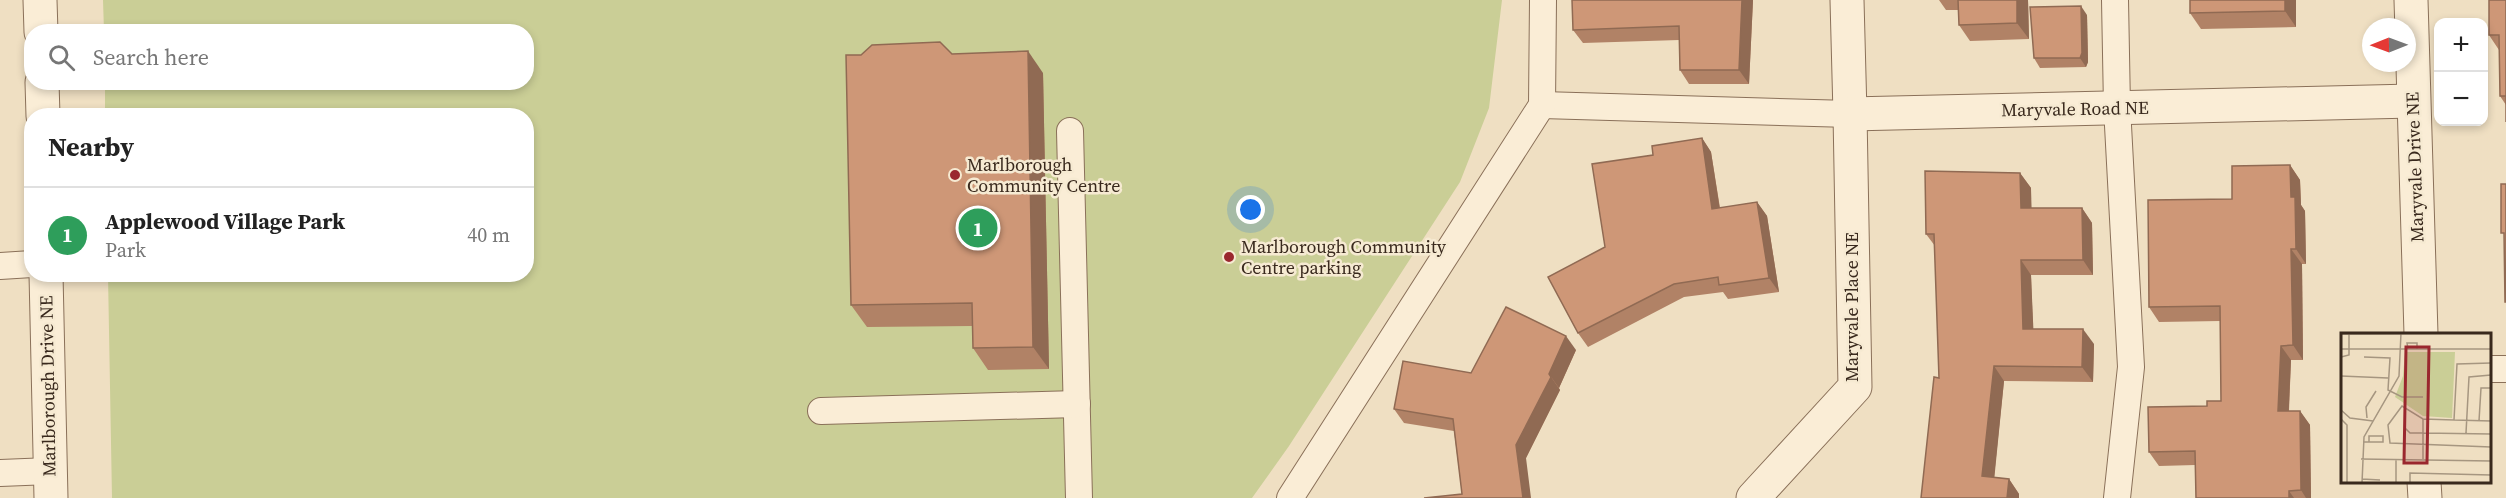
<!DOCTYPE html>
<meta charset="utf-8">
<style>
:root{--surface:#fff;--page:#f2f2f2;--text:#222;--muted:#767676;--line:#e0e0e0;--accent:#db2777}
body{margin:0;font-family:"Source Serif 4",serif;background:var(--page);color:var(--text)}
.controls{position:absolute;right:18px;top:18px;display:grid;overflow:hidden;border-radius:12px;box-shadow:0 3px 9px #0003}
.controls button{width:54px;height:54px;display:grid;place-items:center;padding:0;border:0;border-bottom:2px solid var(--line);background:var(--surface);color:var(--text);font:30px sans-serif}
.compass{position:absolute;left:2362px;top:18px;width:54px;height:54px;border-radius:50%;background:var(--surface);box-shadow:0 3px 9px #0003;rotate:269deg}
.you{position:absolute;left:1251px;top:210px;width:21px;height:21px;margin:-15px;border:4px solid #fff;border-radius:50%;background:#1a73e8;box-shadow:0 0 0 9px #1a73e833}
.badge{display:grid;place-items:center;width:39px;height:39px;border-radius:50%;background:var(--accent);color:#fff;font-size:20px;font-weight:700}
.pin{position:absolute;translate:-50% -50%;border:3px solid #fff;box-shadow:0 2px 6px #0006}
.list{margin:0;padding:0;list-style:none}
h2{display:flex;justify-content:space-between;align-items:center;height:78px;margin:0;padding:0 24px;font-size:26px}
h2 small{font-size:20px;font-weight:400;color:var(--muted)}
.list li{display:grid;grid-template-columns:39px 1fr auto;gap:18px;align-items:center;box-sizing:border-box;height:96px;padding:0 24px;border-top:2px solid var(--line)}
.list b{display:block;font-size:22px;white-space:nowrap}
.list p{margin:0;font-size:20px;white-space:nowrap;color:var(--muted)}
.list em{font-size:20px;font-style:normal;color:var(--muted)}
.icon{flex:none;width:33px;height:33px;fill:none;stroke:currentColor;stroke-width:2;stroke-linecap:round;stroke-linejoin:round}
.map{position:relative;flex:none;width:2506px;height:498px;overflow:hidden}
.search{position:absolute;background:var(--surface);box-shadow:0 3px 9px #0003;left:24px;top:24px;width:510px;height:66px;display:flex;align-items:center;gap:15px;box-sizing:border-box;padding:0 21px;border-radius:24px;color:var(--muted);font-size:22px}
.panel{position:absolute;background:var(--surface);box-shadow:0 3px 9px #0003;left:24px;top:108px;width:510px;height:174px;border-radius:24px}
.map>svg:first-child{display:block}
.green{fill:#cace96}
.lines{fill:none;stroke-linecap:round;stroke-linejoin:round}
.service-casing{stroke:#8a7059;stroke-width:28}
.minor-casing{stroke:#8a7059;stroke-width:35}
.tertiary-casing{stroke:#8a7059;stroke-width:35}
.service{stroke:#faedd6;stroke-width:26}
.minor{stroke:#faedd6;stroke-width:33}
.tertiary{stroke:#faedd6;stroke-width:33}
.wall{fill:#b18266}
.shaded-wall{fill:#906a53}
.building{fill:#ce9777;stroke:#906a53;stroke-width:1.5}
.poi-dot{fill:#9a272e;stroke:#f6ead2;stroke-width:2}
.labels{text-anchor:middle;stroke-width:5;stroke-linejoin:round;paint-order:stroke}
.street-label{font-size:18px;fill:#39291d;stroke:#f6ead2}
.poi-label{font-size:18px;fill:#39291d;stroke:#f6ead2;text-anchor:start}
.inset-road{fill:none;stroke:#a69680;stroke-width:1.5}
.view{fill:#9a272e;fill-opacity:0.15;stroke:#9a272e;stroke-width:3}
.inset-edge{fill:none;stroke:#39291d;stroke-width:3}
</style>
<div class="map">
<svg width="2506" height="498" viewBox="0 0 2506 498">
<rect width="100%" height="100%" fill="#efdfc2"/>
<polygon class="green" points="103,0 1502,0 1489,108 1460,182 1289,446 1252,498 112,498 108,275 526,274 526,116 105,115 105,83 526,82 526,32 104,31"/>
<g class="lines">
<defs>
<g id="service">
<polyline points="2115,0 2117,107 2131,367 2117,498"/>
<polyline points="1542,105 1850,114"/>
<polyline points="1070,131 1079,498"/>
<polyline points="0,266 32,264"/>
<polyline points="2490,369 2506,369"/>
<polyline points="821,411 1077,404"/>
<polyline points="0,473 50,471"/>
<polyline points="1290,498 1542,105 1543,0"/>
</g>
<g id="minor">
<polyline points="1847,0 1850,114 2412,101"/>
<polyline points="2411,0 2421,334"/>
<polyline points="2424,482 2425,498"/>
<polyline points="1753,498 1855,387 1850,114"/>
</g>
<g id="tertiary">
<polyline points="40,0 41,32"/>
<polyline points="42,82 43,116"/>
<polyline points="46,274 51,498"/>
</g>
</defs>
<use href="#service" class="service-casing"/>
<use href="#minor" class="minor-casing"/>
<use href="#tertiary" class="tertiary-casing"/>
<use href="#service" class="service"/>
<use href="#minor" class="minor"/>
<use href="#tertiary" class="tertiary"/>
</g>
<g class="wall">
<polygon points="1753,0 1749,84 1689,84 1680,70 1679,40 1583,43 1573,30"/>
<polygon points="1939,0 2028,0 2029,39 1970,41 1959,25 1958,10 1946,10"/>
<polygon points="2296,0 2296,27 2201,29 2190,13"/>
<polygon points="2506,0 2506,105 2500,96 2499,50 2489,35"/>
<polygon points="2087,15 2088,62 2086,67 2040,68 2034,58"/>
<polygon points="1043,73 1049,369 988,370 973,348 972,326 867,327 851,305"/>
<polygon points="1702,138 1711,152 1720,208 1757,202 1767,216 1779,292 1728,299 1723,292 1684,297 1588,347 1578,333 1605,247"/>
<polygon points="2290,165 2300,180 2301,205 2305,211 2306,264 2302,264 2303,360 2291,360 2289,411 2300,411 2310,425 2311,498 2196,498 2195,465 2159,466 2149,452 2221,401 2220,321 2159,322 2149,307 2232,199"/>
<polygon points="2020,173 2031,188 2031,208 2082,208 2092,223 2093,275 2031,275 2033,329 2094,344 2093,382 2004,381 1994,477 2009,479 2019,494 2019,498 1921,498 1939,378 1935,246 1926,234"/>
<polygon points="1576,350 1559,388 1560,390 1526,458 1462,494 1454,431 1404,423 1394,409 1471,373"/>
</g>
<g class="shaded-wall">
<polygon points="1742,0 1753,0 1749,84 1739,70"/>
<polygon points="2017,0 2028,0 2029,39 2017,23"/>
<polygon points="2285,0 2296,0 2296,27 2285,11"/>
<polygon points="2081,6 2087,15 2088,62 2086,67 2080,58"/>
<polygon points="1028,51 1043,73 1049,369 1033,347"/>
<polygon points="1702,138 1711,152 1722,223 1712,209"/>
<polygon points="2290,165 2300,180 2301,205 2305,211 2306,264 2296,249 2291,197"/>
<polygon points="2020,173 2031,188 2032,223 2021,208"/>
<polygon points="1757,202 1767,216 1779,292 1769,278"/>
<polygon points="2082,208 2092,223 2093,275 2083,260"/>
<polygon points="2291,249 2302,264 2303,360 2293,345"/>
<polygon points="2021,260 2031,275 2034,343 2023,329"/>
<polygon points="2083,329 2094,344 2093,382 2082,367"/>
<polygon points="1566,336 1576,350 1559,388 1549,374"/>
<polygon points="2281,346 2291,360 2288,426 2278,411"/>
<polygon points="1994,366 2004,381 1993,491 1982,476"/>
<polygon points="1551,377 1560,390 1526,458 1531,498 1523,498 1516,445"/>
<polygon points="2300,411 2310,425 2311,498 2306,498 2301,490"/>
<polygon points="2009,479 2019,494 2019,498 2007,498"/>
<polygon points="2289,491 2294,498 2289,498"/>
</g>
<g class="building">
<polygon points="1572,0 1742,0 1739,70 1680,70 1679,26 1573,30"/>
<polygon points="1958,0 2017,0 2017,23 1959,25"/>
<polygon points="2190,0 2285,0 2285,11 2190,13"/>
<polygon points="2489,0 2506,0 2506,122 2506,96 2500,96 2499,35 2489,35"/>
<polygon points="2081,6 2082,53 2080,58 2034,58 2030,7"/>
<polygon points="940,42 952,54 1028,51 1033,347 973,348 972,303 851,305 846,55 861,55 872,45"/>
<polygon points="1702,138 1712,209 1757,202 1769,278 1719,285 1718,277 1674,284 1578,333 1548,277 1605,247 1592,164 1653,155 1652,146"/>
<polygon points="2290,165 2291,197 2295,197 2296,249 2291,249 2293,345 2281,346 2278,411 2300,411 2301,490 2289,491 2289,498 2196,498 2195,451 2149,452 2148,407 2207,406 2207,401 2221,401 2220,306 2149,307 2148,200 2232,199 2232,166"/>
<polygon points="1925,171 2020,173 2021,208 2082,208 2083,260 2021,260 2023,329 2083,329 2082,367 1994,366 1982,476 2009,479 2007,498 1921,498 1934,377 1939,378 1934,234 1926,234"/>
<polygon points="2501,184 2506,184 2506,302 2505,302 2504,233 2501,233"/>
<polygon points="1506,307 1566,336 1549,374 1551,377 1516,445 1523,498 1424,498 1462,494 1453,419 1394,409 1403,361 1471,373"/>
</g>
<g class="poi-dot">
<circle cx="955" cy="175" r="6"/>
<circle cx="1229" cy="257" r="6"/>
</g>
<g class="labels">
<g class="street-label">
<text transform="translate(2075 109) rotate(-1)" y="6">Maryvale Road NE</text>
<text transform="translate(2415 167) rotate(-92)" y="6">Maryvale Drive NE</text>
<text transform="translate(1852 307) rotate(-90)" y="6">Maryvale Place NE</text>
<text transform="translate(48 386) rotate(-91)" y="6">Marlborough Drive NE</text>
</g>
<g class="poi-label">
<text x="967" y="171">Marlborough<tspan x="967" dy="21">Community Centre</tspan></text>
<text x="1241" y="253">Marlborough Community<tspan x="1241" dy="21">Centre parking</tspan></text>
</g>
</g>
<g transform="translate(2341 333)">
<rect width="150" height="150" fill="#efdfc2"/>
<path d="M64,19H114L111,85L82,83L54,64L62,43Z" fill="#cace96"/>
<path class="inset-road" d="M0,1L140,0M0,16H150M67,16L66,10H76V16M0,24L8,22V0M23,24L49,25L47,57L61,64H82M150,30L116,31L113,87L82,86L61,73L47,92L49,110L150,114M0,43L47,45M0,77L9,85L32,88M26,85L25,74L35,58M0,86L6,92V150M113,87L150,88M138,88L140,55H150M64,95L69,100H82V86M125,100L128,44L150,42M22,109H42V103H28V109M20,126L150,128M55,126V150M82,126V100L150,101M21,146L39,147M21,150L23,104L58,43L60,0M69,150V140L150,142"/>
<path class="view" d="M65,14H88L86,130H63Z"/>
<rect width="150" height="150" class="inset-edge"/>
</g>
</svg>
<div class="controls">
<button>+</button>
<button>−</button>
</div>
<svg class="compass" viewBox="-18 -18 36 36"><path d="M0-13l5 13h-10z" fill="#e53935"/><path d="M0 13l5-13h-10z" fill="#767676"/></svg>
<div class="you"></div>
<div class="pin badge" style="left:978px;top:228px;background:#2e9e5b">1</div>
<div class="search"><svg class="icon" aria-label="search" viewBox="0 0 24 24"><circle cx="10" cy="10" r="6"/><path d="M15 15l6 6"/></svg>Search here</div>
<section class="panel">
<h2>Nearby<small></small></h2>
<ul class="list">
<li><span class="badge" style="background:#2e9e5b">1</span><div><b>Applewood Village Park</b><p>Park</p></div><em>40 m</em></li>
</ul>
</section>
</div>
